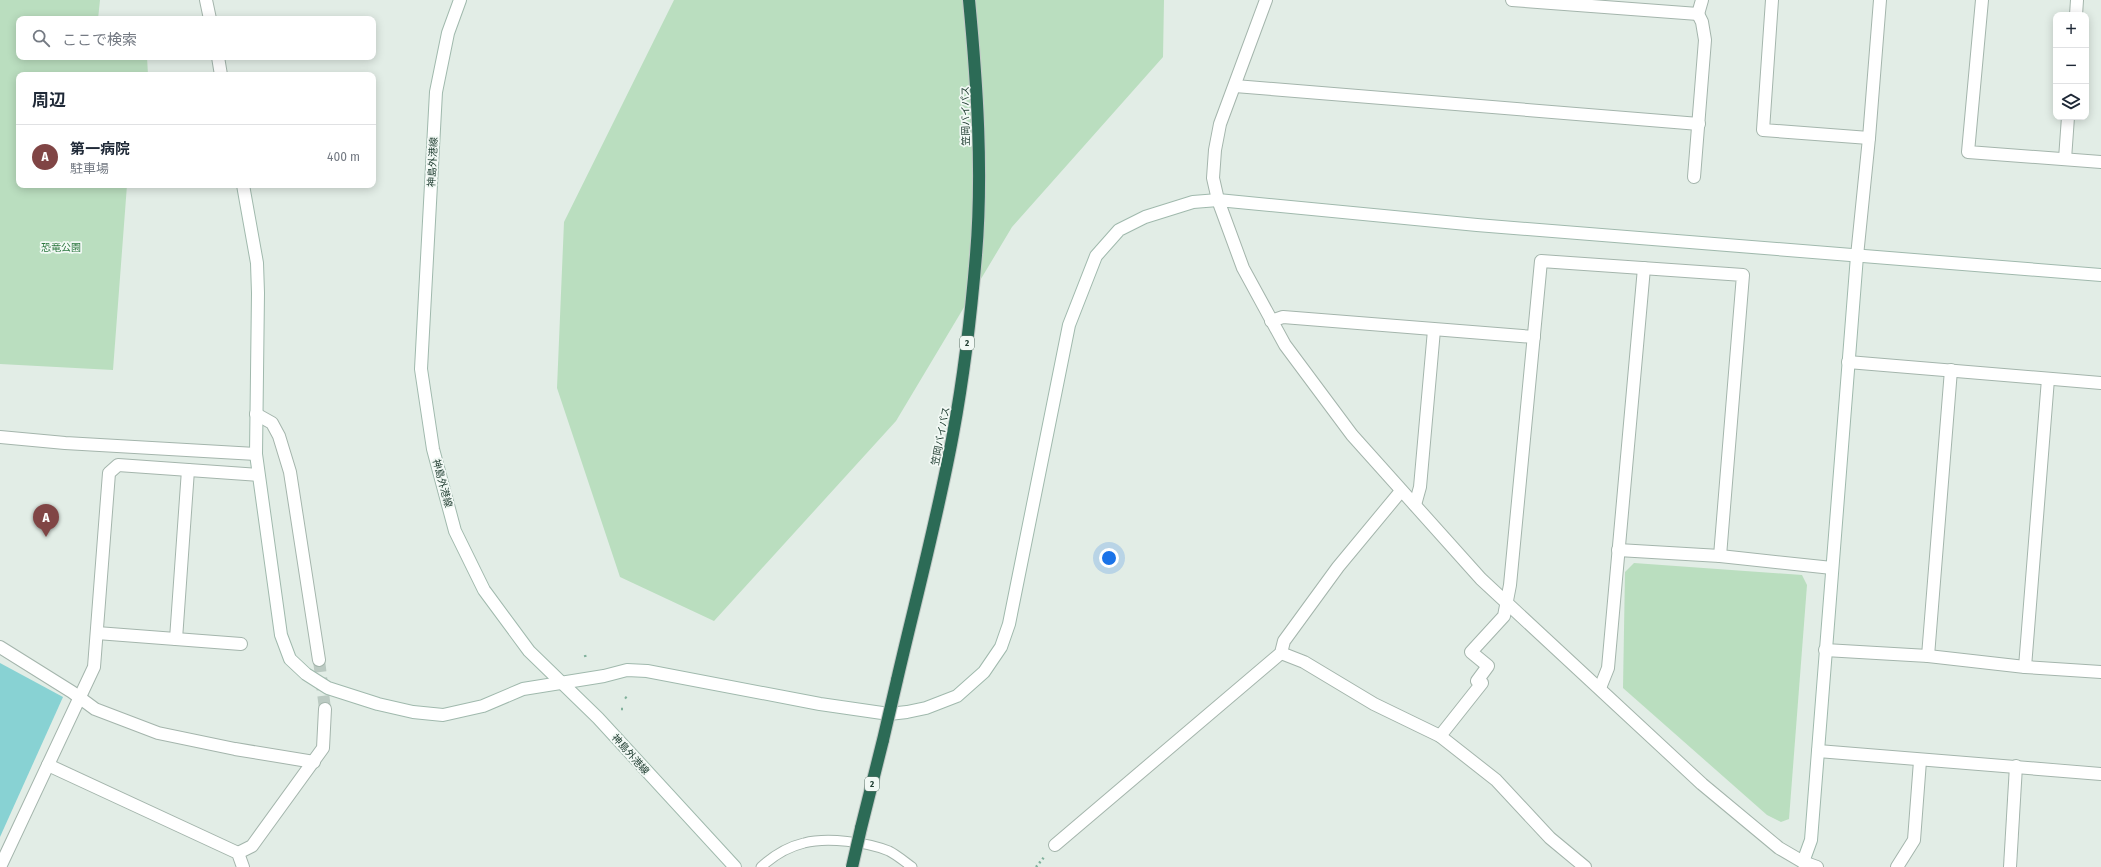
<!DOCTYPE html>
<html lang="ja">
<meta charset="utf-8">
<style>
:root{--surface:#fff;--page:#f2f2f3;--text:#1f2937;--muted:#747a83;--line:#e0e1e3;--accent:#804545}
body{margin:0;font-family:"Fira Sans Condensed","Noto Sans JP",sans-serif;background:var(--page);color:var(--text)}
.controls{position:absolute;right:12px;top:12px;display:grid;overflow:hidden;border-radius:8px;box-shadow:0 2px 10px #0003}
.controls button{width:36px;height:36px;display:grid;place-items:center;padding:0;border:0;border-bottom:1px solid var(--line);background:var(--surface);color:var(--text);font:20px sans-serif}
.you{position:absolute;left:1109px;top:558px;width:14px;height:14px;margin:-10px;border:3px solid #fff;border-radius:50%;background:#1a73e8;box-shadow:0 0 0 6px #1a73e833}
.badge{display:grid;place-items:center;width:26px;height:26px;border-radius:50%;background:var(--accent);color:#fff;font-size:13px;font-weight:700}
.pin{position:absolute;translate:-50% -33px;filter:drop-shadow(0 1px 2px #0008)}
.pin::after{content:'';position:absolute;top:21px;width:14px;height:12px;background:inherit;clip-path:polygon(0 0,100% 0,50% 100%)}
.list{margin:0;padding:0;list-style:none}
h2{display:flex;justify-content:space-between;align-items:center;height:52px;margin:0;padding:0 16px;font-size:17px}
h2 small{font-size:13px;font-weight:400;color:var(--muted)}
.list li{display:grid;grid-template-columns:26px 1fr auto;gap:12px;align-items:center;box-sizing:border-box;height:64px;padding:0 16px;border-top:1px solid var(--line)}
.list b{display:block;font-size:15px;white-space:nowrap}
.list p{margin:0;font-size:13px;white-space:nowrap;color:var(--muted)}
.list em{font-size:13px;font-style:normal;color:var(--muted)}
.icon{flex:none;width:22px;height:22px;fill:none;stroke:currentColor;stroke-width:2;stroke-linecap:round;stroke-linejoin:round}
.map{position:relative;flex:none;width:2101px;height:867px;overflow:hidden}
.search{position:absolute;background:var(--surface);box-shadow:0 2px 10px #0003;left:16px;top:16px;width:360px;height:44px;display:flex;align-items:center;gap:10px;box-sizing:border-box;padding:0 14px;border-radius:8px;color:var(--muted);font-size:15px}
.panel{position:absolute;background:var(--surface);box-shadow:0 2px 10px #0003;left:16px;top:72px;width:360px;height:116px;border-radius:8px}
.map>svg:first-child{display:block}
.green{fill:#badebf}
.water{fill:#88d2d3}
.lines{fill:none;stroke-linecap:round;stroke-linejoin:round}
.street-tunnel{stroke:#bbcac2;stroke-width:12;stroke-dasharray:12 6;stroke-linecap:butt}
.lane-casing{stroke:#a4b5ac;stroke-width:11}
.street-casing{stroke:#a4b5ac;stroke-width:14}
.secondary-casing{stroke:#a0b9ad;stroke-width:14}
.highway-casing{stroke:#c1c9c6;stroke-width:14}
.path{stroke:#81b19c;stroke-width:2.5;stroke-dasharray:2 3;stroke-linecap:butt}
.lane{stroke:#fff;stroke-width:9}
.street{stroke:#fff;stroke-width:12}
.secondary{stroke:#fff;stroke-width:12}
.highway{stroke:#2c6b56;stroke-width:12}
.highway-bridge-casing{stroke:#c1c9c6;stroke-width:14;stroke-linecap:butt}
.highway-bridge{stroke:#2c6b56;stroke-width:12}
.labels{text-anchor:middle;stroke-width:3.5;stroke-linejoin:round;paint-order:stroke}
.shield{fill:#f2f9f5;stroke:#60766c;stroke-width:1}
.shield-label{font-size:9px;font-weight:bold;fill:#213e32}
.street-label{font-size:10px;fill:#213e32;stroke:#f2f9f5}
.park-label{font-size:10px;fill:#2a763d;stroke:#f2f9f5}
</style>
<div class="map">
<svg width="2101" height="867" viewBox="0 0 2101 867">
<rect width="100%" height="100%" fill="#e2ede6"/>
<g class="green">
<polygon points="0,0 100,0 98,19 19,19 19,57 147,57 148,75 19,75 19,185 127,185 113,370 0,364"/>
<polygon points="674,0 1164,0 1163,57 1012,227 896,421 714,621 620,577 557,388 564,222"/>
<polygon points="1634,563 1802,575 1807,585 1789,819 1781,822 1767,815 1623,688 1625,572"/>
</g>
<polygon class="water" points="0,663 63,697 0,837"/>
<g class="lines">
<polyline class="street-tunnel" points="319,660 325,709"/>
<defs>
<path id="lane" d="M761,867C773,856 787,847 804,843C827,837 867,842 889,851C897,855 905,862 912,867"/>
<g id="street">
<polyline points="206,0 210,19"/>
<polyline points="1266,0 1220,124 1215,150 1213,178 1218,200 1243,268 1285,345 1352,435 1481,579 1702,784 1779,848 1803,862 1817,867"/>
<polyline points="1512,0 1698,14"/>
<polyline points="1772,0 1763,130 1869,138"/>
<polyline points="1982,0 1968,152 2101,162"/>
<polyline points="1698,14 1702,0"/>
<polyline points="2076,15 2077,0"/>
<polyline points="218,57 221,75"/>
<polyline points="1235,86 1699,124"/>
<polyline points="2065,159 2068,117"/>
<polyline points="1694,177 1705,40 1702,22 1698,14"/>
<polyline points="1857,256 1869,138 1880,0"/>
<polyline points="1271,321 1283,317 1534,337"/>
<polyline points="1848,362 2101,383"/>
<polyline points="256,414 272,423 279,436 290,472 319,660"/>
<polyline points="0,437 65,443 256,454"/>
<polyline points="1415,505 1420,487 1434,330"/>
<polyline points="1618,550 1720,556 1832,568"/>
<polyline points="97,633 241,644"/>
<polyline points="176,639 188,470"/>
<polyline points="0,647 72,692 95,709 158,733 235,749 314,762"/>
<polyline points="1825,650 1928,656 2025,667 2101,672"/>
<polyline points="1281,653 1304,662 1374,704 1440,736 1496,780 1550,838 1585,867"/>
<polyline points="1928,656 1951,370"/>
<polyline points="2025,667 2048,379"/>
<polyline points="1600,688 1608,668 1644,268"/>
<polyline points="1440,736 1482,683 1477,681 1488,666 1471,652 1504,616 1510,585 1541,261 1743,275 1720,556"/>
<polyline points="1818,751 2101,774"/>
<polyline points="48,765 238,853 243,867"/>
<polyline points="1055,845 1281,653 1284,641 1338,567 1401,491"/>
<polyline points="238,853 252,846 323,748 325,709"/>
<polyline points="0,867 94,667 109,473 118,465 258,475"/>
<polyline points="1897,867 1914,840 1920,761"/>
<polyline points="2010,867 2016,766"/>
</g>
<g id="secondary">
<polyline points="460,0 448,33 436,92 421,369 433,449 455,531 484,590 529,651 598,718 735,867"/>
<polyline points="243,185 257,263 258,293 256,454 281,635 290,659 306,674 328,688 378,704 413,712 443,715 483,706 523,689 604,676 627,670 647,671 820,704 889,714 907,712 926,708 957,696 984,672 1001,647 1009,624 1069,325 1096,256 1119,230 1145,217 1193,202 1218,200 1477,225 2101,275"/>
<polyline points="1803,862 1811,840 1857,256"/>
</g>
<g id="highway">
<path d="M897,680C916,598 938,516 953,434C964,375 971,315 976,255C983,171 977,84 969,0"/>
<polyline points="861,828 883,740"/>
</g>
</defs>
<use href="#lane" class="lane-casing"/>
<use href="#street" class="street-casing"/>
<use href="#secondary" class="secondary-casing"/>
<use href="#highway" class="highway-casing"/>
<g class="path">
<polyline points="585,655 586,659"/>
<polyline points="625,697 629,700"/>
<polyline points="621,709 626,709"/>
<polyline points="1036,867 1045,856"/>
</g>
<use href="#lane" class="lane"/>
<use href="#street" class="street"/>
<use href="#secondary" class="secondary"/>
<use href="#highway" class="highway"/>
<defs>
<g id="highway-bridge">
<polyline points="883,740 897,680"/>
<polyline points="852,867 861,828"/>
</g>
</defs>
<use href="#highway-bridge" class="highway-bridge-casing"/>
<use href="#highway-bridge" class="highway-bridge"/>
</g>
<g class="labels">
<g class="shield">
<rect x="960" y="336" width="14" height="14" rx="3"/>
<rect x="865" y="777" width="14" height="14" rx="3"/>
</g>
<g class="shield-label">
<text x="967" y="346">2</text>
<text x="872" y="787">2</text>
</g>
<g class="street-label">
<text transform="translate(965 116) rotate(-91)" y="4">笠岡バイパス</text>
<text transform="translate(432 162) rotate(-87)" y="4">神島外港線</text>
<text transform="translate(940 436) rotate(-79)" y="4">笠岡バイパス</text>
<text transform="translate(443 483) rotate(75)" y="4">神島外港線</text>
<text transform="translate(631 754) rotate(48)" y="4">神島外港線</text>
</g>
<g class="park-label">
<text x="61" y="251">恐竜公園</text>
</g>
</g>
</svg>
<div class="controls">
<button>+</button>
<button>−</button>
<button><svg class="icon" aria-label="layers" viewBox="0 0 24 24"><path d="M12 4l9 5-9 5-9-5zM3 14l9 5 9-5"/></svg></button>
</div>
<div class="you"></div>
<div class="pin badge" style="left:46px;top:537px">A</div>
<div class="search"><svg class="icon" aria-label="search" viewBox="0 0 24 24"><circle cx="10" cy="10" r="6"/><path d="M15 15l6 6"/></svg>ここで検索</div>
<section class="panel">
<h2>周辺<small></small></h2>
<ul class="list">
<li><span class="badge">A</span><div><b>第一病院</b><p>駐車場</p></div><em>400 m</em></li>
</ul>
</section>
</div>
